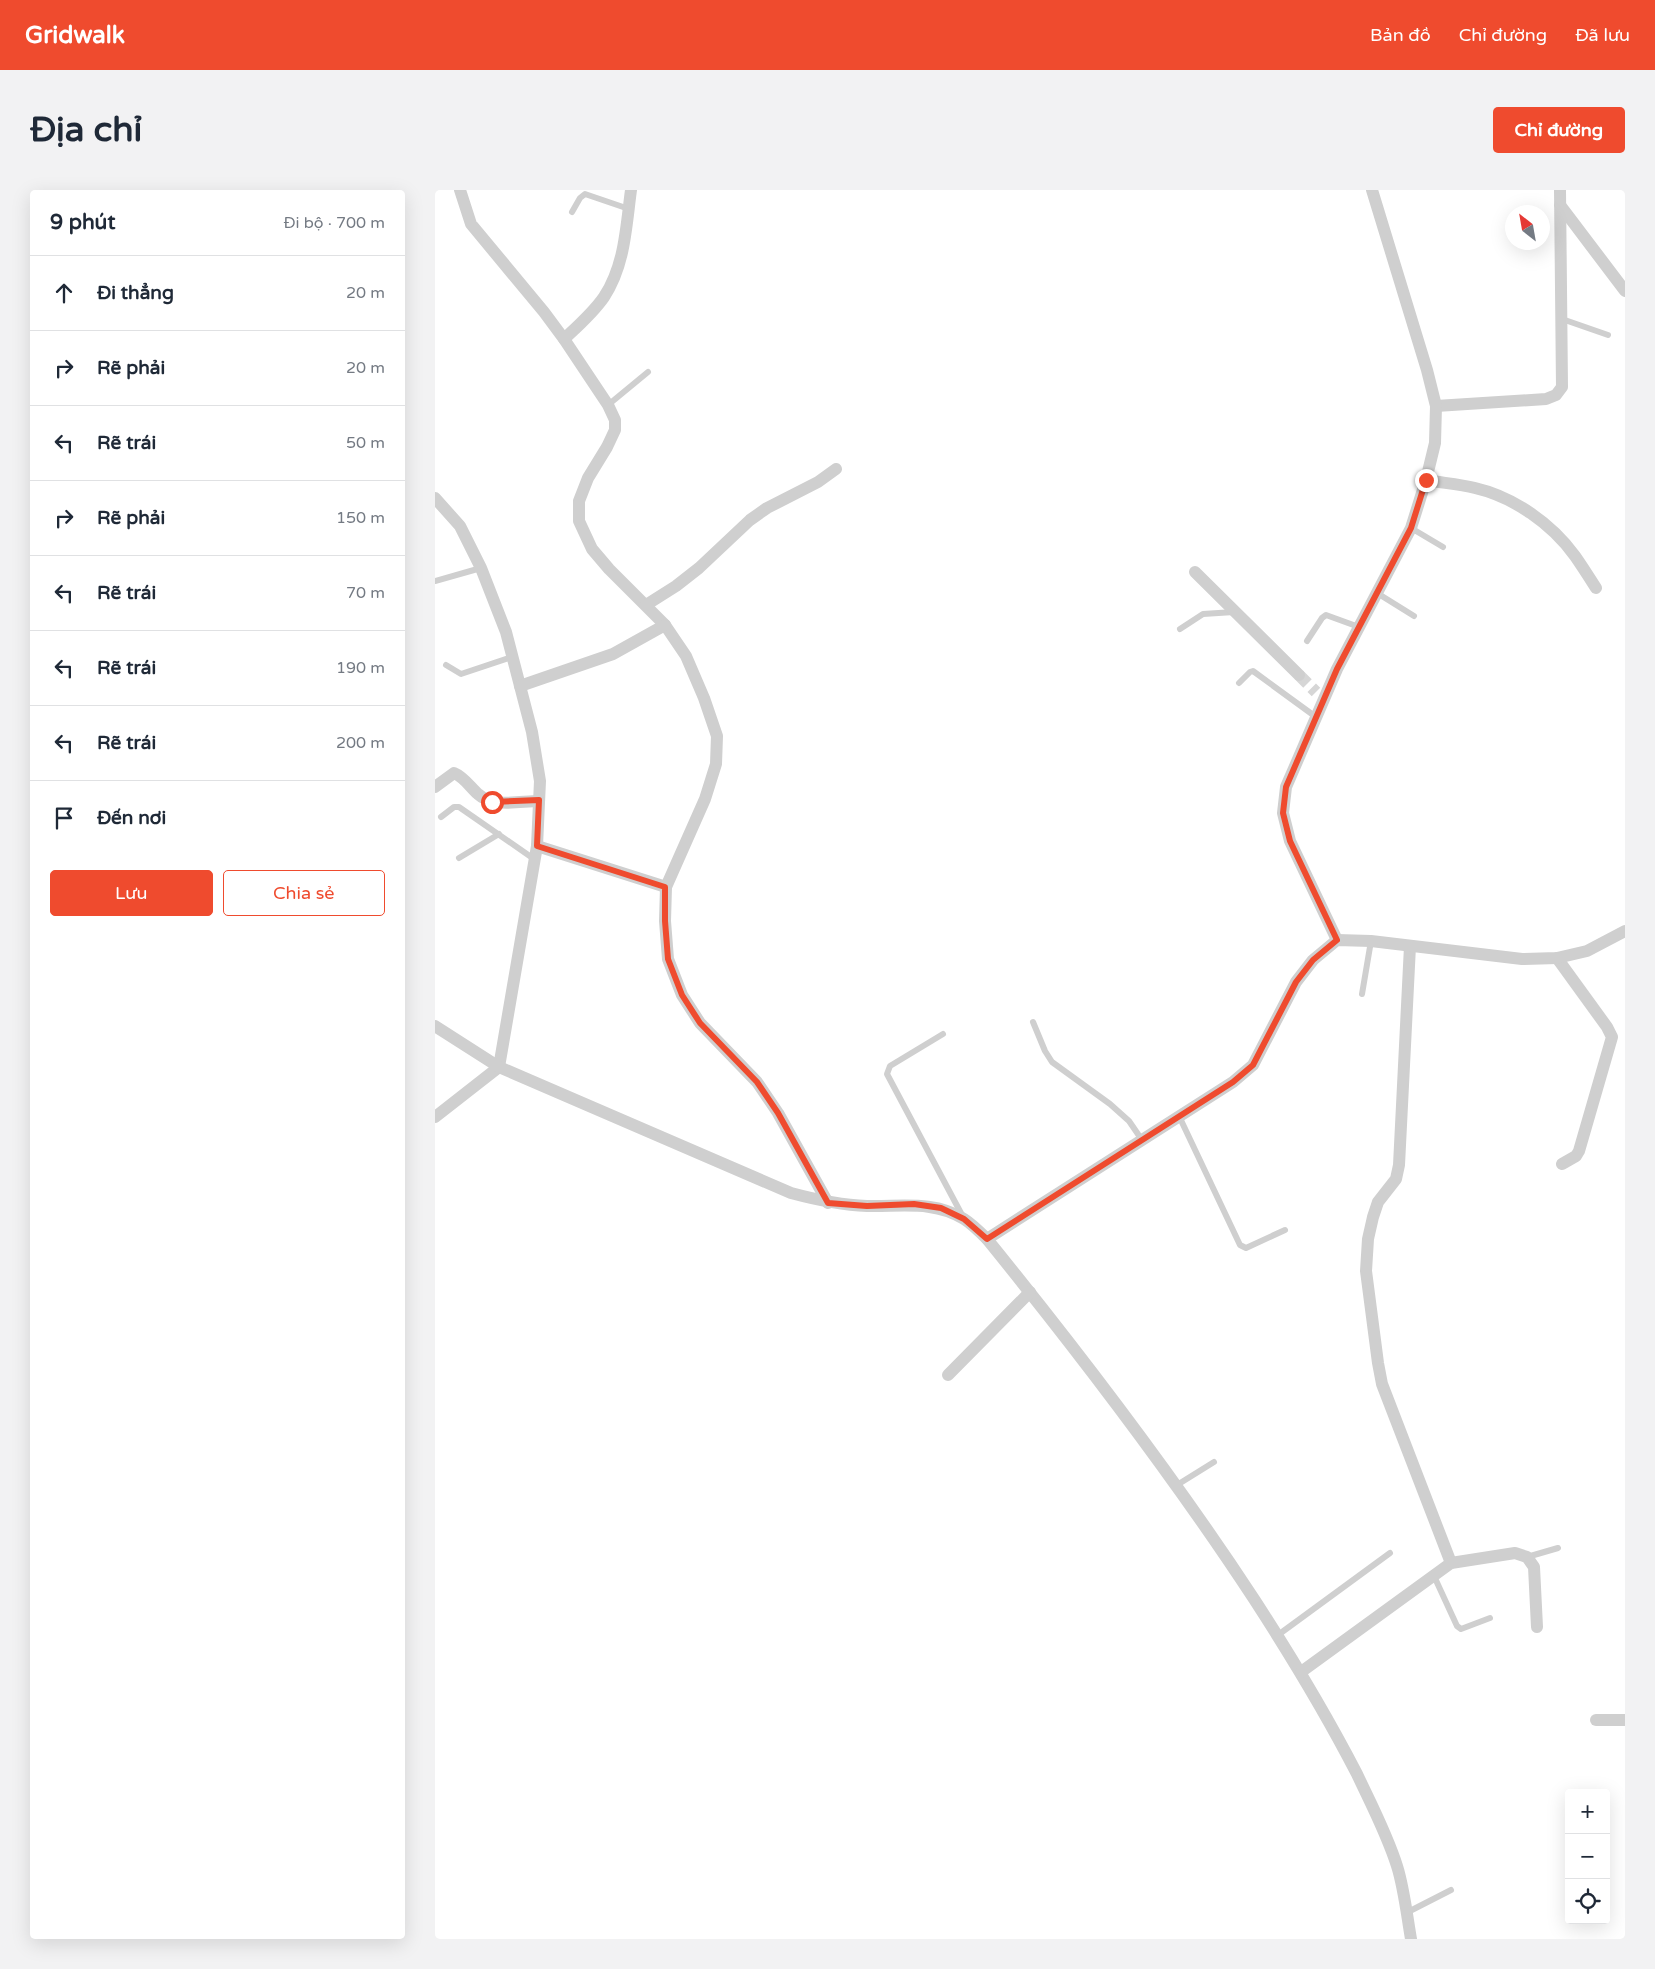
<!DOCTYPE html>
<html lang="vi">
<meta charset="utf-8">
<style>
:root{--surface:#fff;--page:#f2f2f3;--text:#1f2937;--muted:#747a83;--line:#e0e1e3;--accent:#ef4b2e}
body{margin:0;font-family:"Varela Round",sans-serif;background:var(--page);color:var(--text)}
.controls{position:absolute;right:15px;bottom:15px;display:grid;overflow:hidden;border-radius:5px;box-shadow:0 5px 20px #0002}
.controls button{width:45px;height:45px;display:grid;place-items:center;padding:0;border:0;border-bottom:1px solid var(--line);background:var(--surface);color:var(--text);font:25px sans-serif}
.compass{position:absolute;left:1070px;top:15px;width:45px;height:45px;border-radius:50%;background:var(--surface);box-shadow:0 5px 20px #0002;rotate:329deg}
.stop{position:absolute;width:15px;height:15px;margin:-11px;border:4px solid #ef4b2e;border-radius:50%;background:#fff}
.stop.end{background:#ef4b2e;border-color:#fff;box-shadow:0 1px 5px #0008}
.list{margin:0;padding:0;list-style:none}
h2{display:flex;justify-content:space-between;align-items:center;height:65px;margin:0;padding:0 20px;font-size:21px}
h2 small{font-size:16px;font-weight:400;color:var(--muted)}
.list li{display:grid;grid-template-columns:32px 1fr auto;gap:15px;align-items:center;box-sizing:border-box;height:75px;padding:0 20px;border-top:1px solid var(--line)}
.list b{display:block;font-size:19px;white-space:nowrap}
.list em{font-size:16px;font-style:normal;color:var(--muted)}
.actions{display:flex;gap:10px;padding:15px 20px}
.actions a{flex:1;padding:11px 0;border:1px solid var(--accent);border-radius:5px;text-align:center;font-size:18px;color:var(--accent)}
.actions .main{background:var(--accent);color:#fff}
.icon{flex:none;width:28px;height:28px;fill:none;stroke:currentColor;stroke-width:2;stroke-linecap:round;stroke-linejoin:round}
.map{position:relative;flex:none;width:1190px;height:1749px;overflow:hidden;border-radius:5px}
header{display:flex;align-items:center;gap:30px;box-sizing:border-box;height:70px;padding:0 25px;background:var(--accent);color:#fff}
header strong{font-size:24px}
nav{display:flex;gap:28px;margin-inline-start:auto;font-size:18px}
.intro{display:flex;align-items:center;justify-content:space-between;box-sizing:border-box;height:120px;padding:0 30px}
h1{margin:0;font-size:35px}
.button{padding:12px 22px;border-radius:5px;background:var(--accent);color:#fff;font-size:18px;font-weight:700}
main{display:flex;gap:30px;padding:0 30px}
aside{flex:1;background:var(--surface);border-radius:5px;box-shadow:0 5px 20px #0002}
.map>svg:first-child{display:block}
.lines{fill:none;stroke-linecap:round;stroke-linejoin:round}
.street-tunnel{stroke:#d6d6d6;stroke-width:12;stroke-dasharray:12 6;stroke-linecap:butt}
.lane{stroke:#cfcfcf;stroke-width:6}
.street{stroke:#cfcfcf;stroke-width:12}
.route{stroke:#ef4b2e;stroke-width:6}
</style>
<header>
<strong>Gridwalk</strong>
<nav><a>Bản đồ</a><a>Chỉ đường</a><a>Đã lưu</a></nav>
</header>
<div class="intro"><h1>Địa chỉ</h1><a class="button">Chỉ đường</a></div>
<main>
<aside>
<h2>9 phút<small>Đi bộ · 700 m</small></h2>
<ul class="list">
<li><svg class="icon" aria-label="ahead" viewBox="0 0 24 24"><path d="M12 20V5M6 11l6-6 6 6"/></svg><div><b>Đi thẳng</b></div><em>20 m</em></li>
<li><svg class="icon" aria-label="right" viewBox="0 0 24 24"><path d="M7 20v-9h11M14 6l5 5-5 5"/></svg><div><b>Rẽ phải</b></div><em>20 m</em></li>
<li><svg class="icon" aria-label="left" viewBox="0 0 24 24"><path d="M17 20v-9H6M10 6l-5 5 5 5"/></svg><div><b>Rẽ trái</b></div><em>50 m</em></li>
<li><svg class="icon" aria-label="right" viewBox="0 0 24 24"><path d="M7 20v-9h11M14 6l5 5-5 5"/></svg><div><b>Rẽ phải</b></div><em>150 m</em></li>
<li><svg class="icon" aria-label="left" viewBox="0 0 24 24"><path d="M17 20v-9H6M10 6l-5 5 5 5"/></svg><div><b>Rẽ trái</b></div><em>70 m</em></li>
<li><svg class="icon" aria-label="left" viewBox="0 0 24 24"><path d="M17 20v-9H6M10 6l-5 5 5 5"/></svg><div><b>Rẽ trái</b></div><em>190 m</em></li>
<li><svg class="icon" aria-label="left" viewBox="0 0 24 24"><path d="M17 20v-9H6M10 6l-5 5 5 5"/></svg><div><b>Rẽ trái</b></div><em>200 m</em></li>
<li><svg class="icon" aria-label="arrive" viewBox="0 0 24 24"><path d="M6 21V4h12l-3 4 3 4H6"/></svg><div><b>Đến nơi</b></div></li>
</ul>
<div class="actions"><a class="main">Lưu</a><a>Chia sẻ</a></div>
</aside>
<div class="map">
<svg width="1190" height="1749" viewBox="0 0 1190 1749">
<rect width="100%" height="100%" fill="#fff"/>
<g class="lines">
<polyline class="street-tunnel" points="864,485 881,502"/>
<g class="lane">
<polyline points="137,22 145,8 150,4 194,19"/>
<polyline points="1127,129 1173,145"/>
<polyline points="173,215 213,182"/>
<polyline points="976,338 1008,357"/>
<polyline points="0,391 46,378"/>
<polyline points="942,403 979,426"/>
<polyline points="745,439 768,424 799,422"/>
<polyline points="872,451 887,428 891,425 924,437"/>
<polyline points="11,475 26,484 77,467"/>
<polyline points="804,493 815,482 818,481 881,527"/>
<polyline points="6,627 19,617 24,617 99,669"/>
<polyline points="24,668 64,644"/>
<polyline points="927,804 936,751"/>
<polyline points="598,832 610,861 617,872 675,914 694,931 707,950"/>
<polyline points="508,844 455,876 452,884 527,1025"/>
<polyline points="744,926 805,1055 811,1058 850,1040"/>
<polyline points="742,1295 779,1272"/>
<polyline points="1092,1367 1123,1358"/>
<polyline points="999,1386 1022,1436 1026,1439 1055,1428"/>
<polyline points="843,1445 955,1363"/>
<polyline points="971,1723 1016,1700"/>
</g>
<g class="street">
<polyline points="25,0 36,34 109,122 129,149 173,215 180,230 180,240 172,257 153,288 144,311 144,331 157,359 174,379 230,435 251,466 269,508 282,546 281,574 270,609 231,697 230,731 233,769 247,805 265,833 322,892 343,923 393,1013"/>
<polyline points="1125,15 1190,101"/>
<path d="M129,149C143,136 158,123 169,107C190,75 191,37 196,0"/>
<polyline points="1001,216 1111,209 1121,205 1127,197 1125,0"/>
<path d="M991,290C1008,293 1024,294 1040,298C1079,307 1117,334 1140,366C1147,376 1154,387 1161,398"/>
<polyline points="0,308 25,336 46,378 71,442 97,542 105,591 102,656 64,877 0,927"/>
<polyline points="760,382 864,485"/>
<polyline points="211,415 241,396 264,378 315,330 332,318 383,292 401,279"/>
<polyline points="85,496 178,464 230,435"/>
<path d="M0,597L19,583C29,587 35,597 43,604C58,618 85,611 104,611"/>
<polyline points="102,656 231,697"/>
<polyline points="902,750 855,651 848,623 851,597 902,479 976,338 991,290 1000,253 1001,216 992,180 937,0"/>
<polyline points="975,756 964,975 961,989 943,1012 938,1027 933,1049 931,1081 943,1173 947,1194 1016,1373"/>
<polyline points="1122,768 1172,837 1177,847 1144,961 1141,966 1127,974"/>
<path d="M0,836L64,877L356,1003C382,1010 405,1015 432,1016C465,1017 499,1010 529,1029C537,1034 545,1042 552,1049C646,1165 737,1284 819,1409C856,1466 891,1524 922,1584C936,1614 952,1644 962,1676C969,1698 972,1726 976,1749"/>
<polyline points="552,1049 798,892 818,875 861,792 878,770 902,750 936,751 1087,769 1122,768 1152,761 1190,741"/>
<polyline points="513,1185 595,1102"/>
<polyline points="866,1482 1016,1373 1080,1363 1092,1367 1099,1377 1102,1437"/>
<polyline points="1161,1530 1190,1530"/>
</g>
</g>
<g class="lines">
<polyline class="route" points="57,612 104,610 102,656 230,697 230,731 233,769 247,805 265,833 322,892 343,923 393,1013 432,1016 479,1014 506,1018 529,1029 552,1049 798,892 818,875 861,792 878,770 902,750 855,651 848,623 851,597 902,479 976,338 991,290"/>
</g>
</svg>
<div class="controls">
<button>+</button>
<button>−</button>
<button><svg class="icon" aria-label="locate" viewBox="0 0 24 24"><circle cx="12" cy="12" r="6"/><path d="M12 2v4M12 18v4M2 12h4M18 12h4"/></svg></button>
</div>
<svg class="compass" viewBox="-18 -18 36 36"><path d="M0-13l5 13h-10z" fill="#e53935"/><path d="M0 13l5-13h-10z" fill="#747a83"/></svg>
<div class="stop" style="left:57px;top:612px"></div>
<div class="stop end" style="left:991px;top:290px"></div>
</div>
</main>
